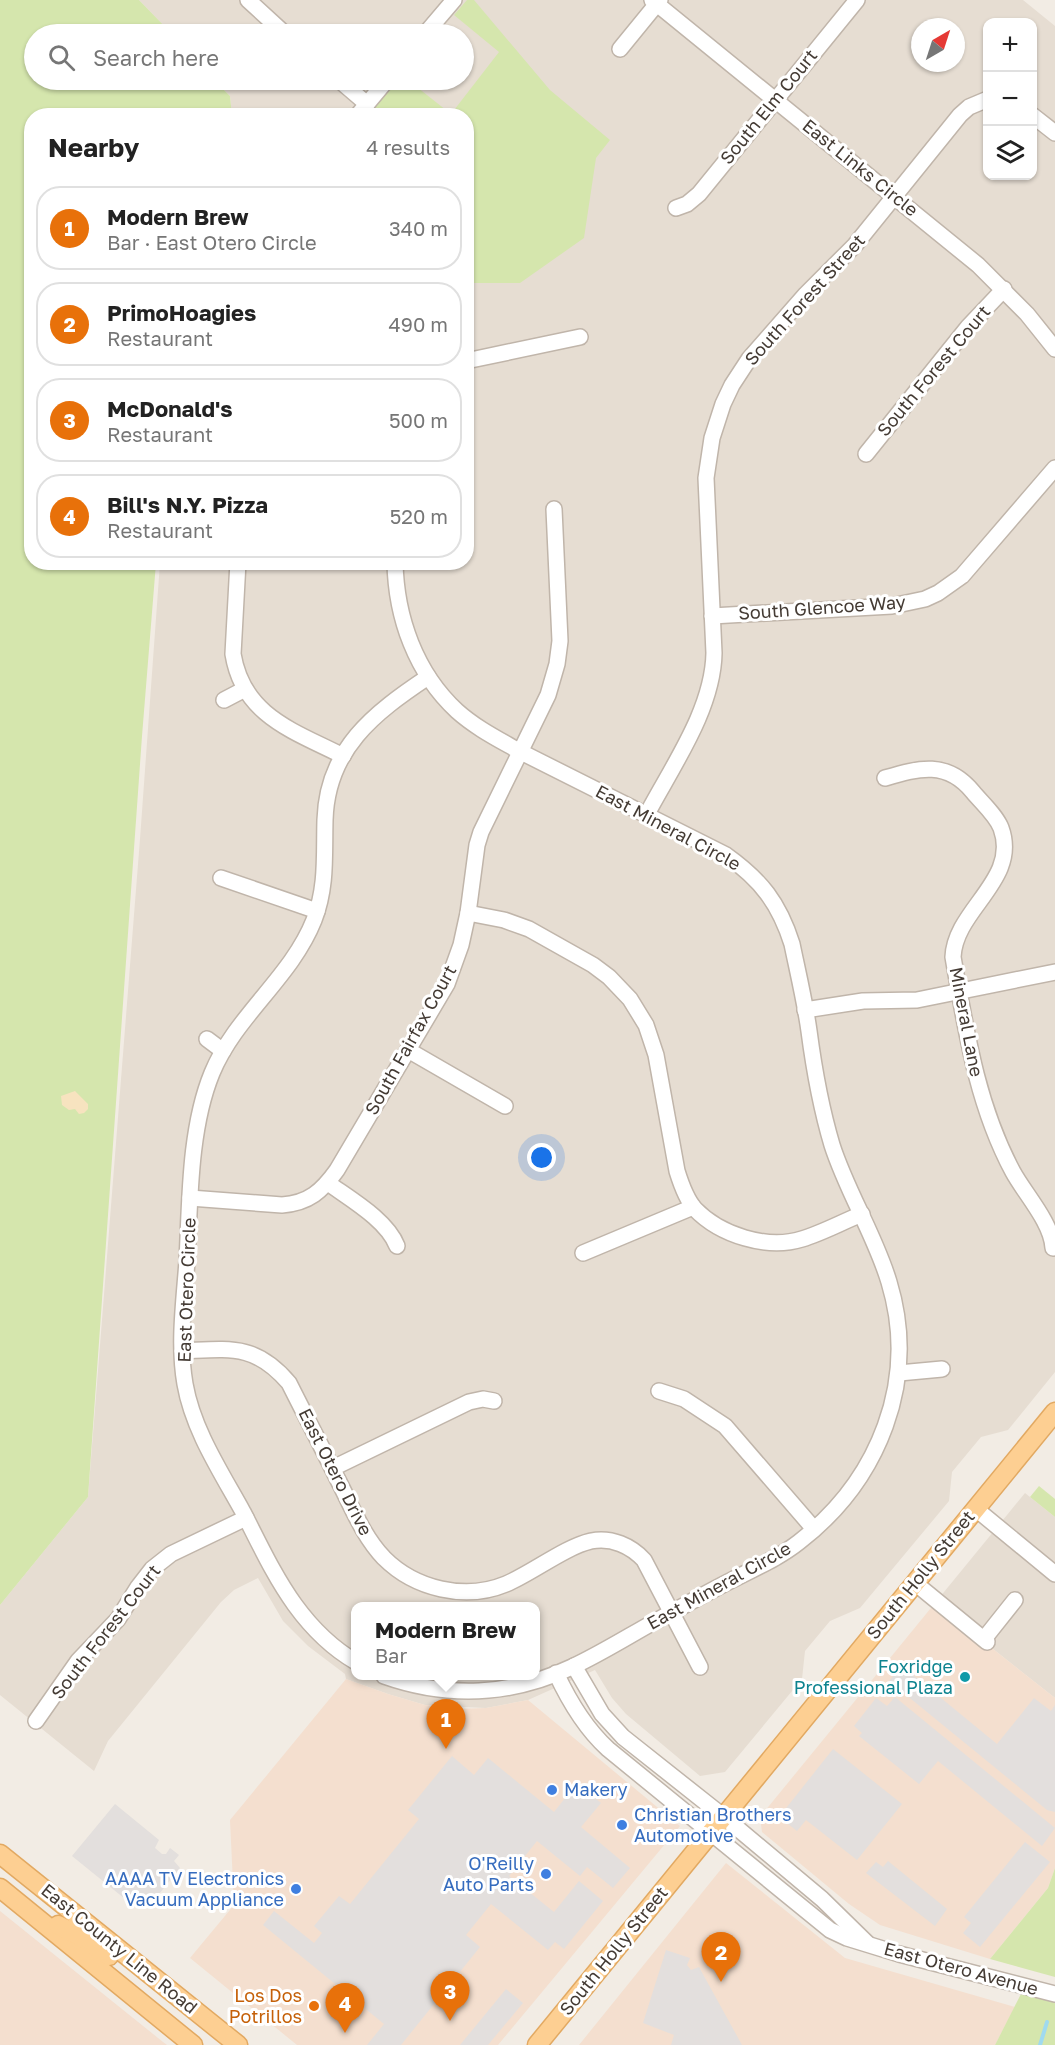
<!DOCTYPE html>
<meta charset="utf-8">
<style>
:root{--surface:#fff;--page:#f6f6f6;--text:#222;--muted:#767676;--line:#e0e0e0;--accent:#111827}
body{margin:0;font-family:"Golos Text",sans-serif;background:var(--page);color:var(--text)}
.controls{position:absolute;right:18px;top:18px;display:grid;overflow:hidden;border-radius:12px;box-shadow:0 2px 4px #0004}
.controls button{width:54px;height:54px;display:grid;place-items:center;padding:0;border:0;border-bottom:2px solid var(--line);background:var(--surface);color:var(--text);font:30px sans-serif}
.compass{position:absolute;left:911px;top:18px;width:54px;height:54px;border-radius:50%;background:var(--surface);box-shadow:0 2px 4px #0004;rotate:39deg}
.you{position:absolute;left:542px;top:1158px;width:21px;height:21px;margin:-15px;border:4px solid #fff;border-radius:50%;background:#1a73e8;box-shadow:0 0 0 9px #1a73e833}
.badge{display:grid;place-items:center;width:39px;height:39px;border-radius:50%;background:var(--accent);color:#fff;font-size:20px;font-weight:700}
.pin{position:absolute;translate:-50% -50px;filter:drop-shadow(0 2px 3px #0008)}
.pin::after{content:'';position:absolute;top:32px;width:21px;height:18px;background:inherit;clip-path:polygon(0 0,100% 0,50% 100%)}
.popup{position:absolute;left:351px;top:1602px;width:189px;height:78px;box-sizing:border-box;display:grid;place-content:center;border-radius:12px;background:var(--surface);filter:drop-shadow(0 2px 4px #0005);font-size:20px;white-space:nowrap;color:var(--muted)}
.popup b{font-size:22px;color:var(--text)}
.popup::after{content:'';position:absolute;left:50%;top:100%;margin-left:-12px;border:12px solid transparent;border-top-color:var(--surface)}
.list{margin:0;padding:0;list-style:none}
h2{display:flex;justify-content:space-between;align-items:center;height:78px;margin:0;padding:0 24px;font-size:26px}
h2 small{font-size:20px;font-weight:400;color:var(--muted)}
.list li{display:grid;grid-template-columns:39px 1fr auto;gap:18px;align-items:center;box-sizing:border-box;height:84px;margin:0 12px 12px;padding:0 12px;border:2px solid var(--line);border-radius:24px}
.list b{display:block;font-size:22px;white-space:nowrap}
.list p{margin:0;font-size:20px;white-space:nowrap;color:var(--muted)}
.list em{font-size:20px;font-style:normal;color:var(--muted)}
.icon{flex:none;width:33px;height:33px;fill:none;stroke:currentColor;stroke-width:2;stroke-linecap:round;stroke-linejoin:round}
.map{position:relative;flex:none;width:1055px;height:2045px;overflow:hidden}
.search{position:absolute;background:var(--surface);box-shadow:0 2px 4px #0004;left:24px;top:24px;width:450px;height:66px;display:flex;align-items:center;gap:15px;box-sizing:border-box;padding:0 21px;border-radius:33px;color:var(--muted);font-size:22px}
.panel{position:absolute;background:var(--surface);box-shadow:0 2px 4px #0004;left:24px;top:108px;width:450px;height:462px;border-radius:24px}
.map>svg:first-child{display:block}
.residential{fill:#e6ddd2;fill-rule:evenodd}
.commercial{fill:#f4dfcf}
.green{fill:#d5e6ad}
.sand{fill:#f7e3bf}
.parking{fill:#e3dfdd}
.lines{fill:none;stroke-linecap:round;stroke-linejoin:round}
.stream{stroke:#a0daef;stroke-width:4}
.minor-casing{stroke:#c0b5aa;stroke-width:18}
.major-casing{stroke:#e2a962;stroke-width:21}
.minor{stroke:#fff;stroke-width:15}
.major{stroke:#fdcf92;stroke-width:18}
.culture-dot{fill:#0f9aa8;stroke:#fff;stroke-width:2}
.shop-dot{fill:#3f7fe0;stroke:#fff;stroke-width:2}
.food-dot{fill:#e8710a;stroke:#fff;stroke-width:2}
.labels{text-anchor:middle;stroke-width:6;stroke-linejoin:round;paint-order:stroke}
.street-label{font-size:18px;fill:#443b34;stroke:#fff}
.culture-label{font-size:18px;fill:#0d838f;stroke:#fff;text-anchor:end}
.shop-label{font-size:18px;fill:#366cbe;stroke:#fff;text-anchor:start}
.food-label{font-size:18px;fill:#c56008;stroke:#fff;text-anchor:end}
</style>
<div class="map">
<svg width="1055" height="2045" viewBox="0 0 1055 2045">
<rect width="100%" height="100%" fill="#f2ece4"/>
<g class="residential">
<path d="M139,0H1023L1055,26V1372L1008,1430L981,1437L952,1472L949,1501L860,1608L830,1621L805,1651L802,1679L725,1772L700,1776L626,1714L612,1698L595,1670L528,1700L486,1708L425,1705L388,1694L346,1679L345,1674L308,1646L283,1621L258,1578L234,1590L221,1602L108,1741L94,1771L0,1695V1605L88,1497L140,839L160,563L466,562V116L232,115L230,96L214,80H464V34H172ZM988,22H1032V176H988ZM920,27H956V63H920ZM356,1606H536V1676H356Z"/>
<polygon points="1025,1493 1055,1517 1055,1698 935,1603"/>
</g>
<g class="commercial">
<polygon points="935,1603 1055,1698 1055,1868 1048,1888 990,1959 880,1925 849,1904 762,1832 760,1817"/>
<polygon points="346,1679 388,1694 425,1705 458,1709 486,1708 528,1700 680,1826 498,2045 297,2045 190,1958 234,1905 230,1820"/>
<polygon points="726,1863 845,1958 1015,2007 995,2045 579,2045"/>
<polygon points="0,1911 163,2042 167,2045 0,2045"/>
</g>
<g class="green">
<polygon points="0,0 139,0 172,34 34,34 34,80 214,80 230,96 232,115 32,116 32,562 156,563 142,736 88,1497 0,1605"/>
<polygon points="467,0 474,0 550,90 610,140 596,158 584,238 520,283 467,283 466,116 367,116 399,80 408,80 451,114 499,52 454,15"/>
<polygon points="1039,1486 1055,1499 1055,1517 1030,1497"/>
<polygon points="1055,1868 1055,1977 990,1959 1048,1888"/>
<polygon points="1022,1992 1055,2002 1055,2045 995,2045"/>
</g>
<polygon class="sand" points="75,1091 88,1104 88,1109 84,1113 79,1114 75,1109 69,1110 62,1105 61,1096"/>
<g class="parking">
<polygon points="902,1666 997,1744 1034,1698 1051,1711 1055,1705 1055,1812 1047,1810 889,1681"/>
<polygon points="895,1697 1055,1828 1042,1846 938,1761 919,1784 859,1736 862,1733 854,1726 876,1698 887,1706"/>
<polygon points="833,1749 902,1804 857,1860 806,1820 797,1831 779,1817"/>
<polygon points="452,1756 474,1775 488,1758 554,1812 577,1783 601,1803 581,1827 630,1868 613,1888 587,1867 580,1876 537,1841 509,1876 554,1912 579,1881 603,1901 564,1949 555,1942 548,1950 491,1904 466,1935 480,1947 401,2045 367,2045 384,2024 263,1925 274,1911 314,1943 322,1933 314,1926 339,1896 350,1904 419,1819 408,1810"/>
<polygon points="115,1804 159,1840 155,1848 162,1854 166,1854 170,1848 179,1855 174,1861 180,1868 151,1904 146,1907 141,1908 135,1907 72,1856"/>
<polygon points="1025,1842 1050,1862 980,1947 963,1933 971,1923 964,1917"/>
<polygon points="888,1861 947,1909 935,1926 866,1873 876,1862 883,1867"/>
<polygon points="666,1950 690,1958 687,1965 691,1970 699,1967 742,2045 671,2045 674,2035 643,2023"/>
<polygon points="506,1989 523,2003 488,2045 460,2045"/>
</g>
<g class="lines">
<polyline class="stream" points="1040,2045 1047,2022"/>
<defs>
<g id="minor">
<polyline points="248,0 285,34"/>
<polyline points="652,0 978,265 1027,314 1055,349"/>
<polyline points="425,34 454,0"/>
<polyline points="620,49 660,0"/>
<polyline points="339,80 367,104"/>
<polyline points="1032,115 1055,133"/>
<polyline points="357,116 387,80"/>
<polyline points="676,208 687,204 699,194 857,0"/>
<polyline points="466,361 580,337"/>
<polyline points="866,454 968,327 1004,289"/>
<path d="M238,562L233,654C243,716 294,731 343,756"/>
<polyline points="712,616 892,606 925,599 938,593 962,576 1055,468"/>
<polyline points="224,700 245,689"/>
<path d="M885,778C919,768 947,760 973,792C982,803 996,815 1001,828C1020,880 955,909 953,957C966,1031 977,1105 1013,1172C1025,1194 1052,1223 1053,1248"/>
<path d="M647,814C673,765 713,709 714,653L706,478L712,438L723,404L732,385L749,359L806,294L855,245L960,115L969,107L988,99"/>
<polyline points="221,878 317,911"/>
<path d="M468,913L504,920L529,929L593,965L609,977L630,999L646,1025L656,1055L677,1171C681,1184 686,1199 695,1209C720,1235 767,1250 802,1239C822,1233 842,1222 862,1214"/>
<polyline points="805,1010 863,1001 917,1000 1055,972"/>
<polyline points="207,1039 223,1051"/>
<polyline points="408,1050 505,1106"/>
<path d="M328,1183C350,1199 387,1220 397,1246"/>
<path d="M190,1198L282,1205C309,1203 322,1191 337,1170L447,984L461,945L468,913L477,845L481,832L548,695L557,664L560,641L554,509"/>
<polyline points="583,1253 693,1207"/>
<path d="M182,1351C229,1349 255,1343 289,1383C305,1415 322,1447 338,1480C352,1507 363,1536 384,1558C415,1589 465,1601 506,1584C532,1573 565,1547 591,1541C612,1537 631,1546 644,1560L700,1667"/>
<polyline points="899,1373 942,1369"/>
<polyline points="659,1391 684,1399 725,1426 814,1529"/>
<polyline points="333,1468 469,1402 483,1399 494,1401"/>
<polyline points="976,1509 1055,1574"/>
<polyline points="915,1583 987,1642"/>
<polyline points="984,1639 1015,1600"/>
<path d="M356,1662C332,1648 311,1627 295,1605C274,1576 259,1543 243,1512C221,1472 193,1430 185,1384C178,1344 184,1302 187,1261C190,1202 189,1129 212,1073C236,1015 291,978 314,920C327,887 324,855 325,820C327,749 374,713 428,677"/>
<polyline points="574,1666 602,1714 623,1737 724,1817 822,1899 867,1943"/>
<path d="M556,1673C569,1701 585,1728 608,1749L830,1930L847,1938L899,1954L1055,1994"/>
<path d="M384,1676C449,1699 510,1696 572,1667C600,1654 627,1637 654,1622C680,1608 706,1593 732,1580C755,1568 779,1558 799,1542C879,1480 919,1381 889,1282C875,1235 847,1192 832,1145C821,1108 814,1069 809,1031C805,1002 798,973 792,944C779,903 761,880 726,855L519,751C498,739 476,728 457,711C416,673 396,618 395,562"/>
<polyline points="36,1721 78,1661 118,1619 138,1587 152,1569 171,1554 246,1518"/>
</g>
<g id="major">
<polyline points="0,1854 238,2045"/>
<polyline points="0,1888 193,2045"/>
<polyline points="58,1925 86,1940 109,1956"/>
<polyline points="537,2045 1055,1412"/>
</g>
</defs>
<use href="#minor" class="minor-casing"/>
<use href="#major" class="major-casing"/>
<use href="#minor" class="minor"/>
<use href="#major" class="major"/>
</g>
<circle class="culture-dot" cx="965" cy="1677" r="6"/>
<g class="shop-dot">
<circle cx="552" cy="1790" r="6"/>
<circle cx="622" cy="1825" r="6"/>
<circle cx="546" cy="1874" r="6"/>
<circle cx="296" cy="1889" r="6"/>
</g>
<circle class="food-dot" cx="314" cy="2006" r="6"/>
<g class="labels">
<g class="street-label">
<text transform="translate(769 107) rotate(-51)" y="6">South Elm Court</text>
<text transform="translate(860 168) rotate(39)" y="6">East Links Circle</text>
<text transform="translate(805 300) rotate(-48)" y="6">South Forest Street</text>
<text transform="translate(934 371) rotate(-50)" y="6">South Forest Court</text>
<text transform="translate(822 608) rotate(-4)" y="6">South Glencoe Way</text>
<text transform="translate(668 828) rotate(28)" y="6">East Mineral Circle</text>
<text transform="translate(966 1022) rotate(79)" y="6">Mineral Lane</text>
<text transform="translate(411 1040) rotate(-61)" y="6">South Fairfax Court</text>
<text transform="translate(187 1290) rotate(-88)" y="6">East Otero Circle</text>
<text transform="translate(335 1472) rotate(63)" y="6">East Otero Drive</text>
<text transform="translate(921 1575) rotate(-51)" y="6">South Holly Street</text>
<text transform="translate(719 1586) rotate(-29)" y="6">East Mineral Circle</text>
<text transform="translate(106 1632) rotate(-52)" y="6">South Forest Court</text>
<text transform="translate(119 1949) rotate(39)" y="6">East County Line Road</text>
<text transform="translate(614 1951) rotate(-51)" y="6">South Holly Street</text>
<text transform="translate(961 1969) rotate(15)" y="6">East Otero Avenue</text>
</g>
<g class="culture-label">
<text x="953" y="1673">Foxridge<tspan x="953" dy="21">Professional Plaza</tspan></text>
</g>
<g class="shop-label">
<text x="564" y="1796">Makery</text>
<text x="634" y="1821">Christian Brothers<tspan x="634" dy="21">Automotive</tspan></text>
<text x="534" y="1870" text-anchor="end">O'Reilly<tspan x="534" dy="21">Auto Parts</tspan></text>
<text x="284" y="1885" text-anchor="end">AAAA TV Electronics<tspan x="284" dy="21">Vacuum Appliance</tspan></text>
</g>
<g class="food-label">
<text x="302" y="2002">Los Dos<tspan x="302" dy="21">Potrillos</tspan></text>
</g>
</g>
</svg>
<div class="controls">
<button>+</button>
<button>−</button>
<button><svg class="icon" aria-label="layers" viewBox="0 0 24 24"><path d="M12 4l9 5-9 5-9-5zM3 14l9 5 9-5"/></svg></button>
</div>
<svg class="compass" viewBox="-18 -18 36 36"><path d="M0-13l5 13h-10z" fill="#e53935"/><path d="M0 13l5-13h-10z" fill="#767676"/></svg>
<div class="you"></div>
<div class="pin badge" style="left:446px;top:1749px;background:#e8710a">1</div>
<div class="popup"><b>Modern Brew</b>Bar</div>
<div class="pin badge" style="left:721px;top:1982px;background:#e8710a">2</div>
<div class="pin badge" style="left:450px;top:2021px;background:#e8710a">3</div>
<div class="pin badge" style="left:345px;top:2033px;background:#e8710a">4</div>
<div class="search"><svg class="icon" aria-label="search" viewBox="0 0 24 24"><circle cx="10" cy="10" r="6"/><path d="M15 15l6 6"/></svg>Search here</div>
<section class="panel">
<h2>Nearby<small>4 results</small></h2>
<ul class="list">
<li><span class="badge" style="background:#e8710a">1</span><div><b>Modern Brew</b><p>Bar · East Otero Circle</p></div><em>340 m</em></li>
<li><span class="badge" style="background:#e8710a">2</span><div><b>PrimoHoagies</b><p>Restaurant</p></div><em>490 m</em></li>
<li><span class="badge" style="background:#e8710a">3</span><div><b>McDonald's</b><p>Restaurant</p></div><em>500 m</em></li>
<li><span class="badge" style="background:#e8710a">4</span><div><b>Bill's N.Y. Pizza</b><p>Restaurant</p></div><em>520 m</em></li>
</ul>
</section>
</div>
